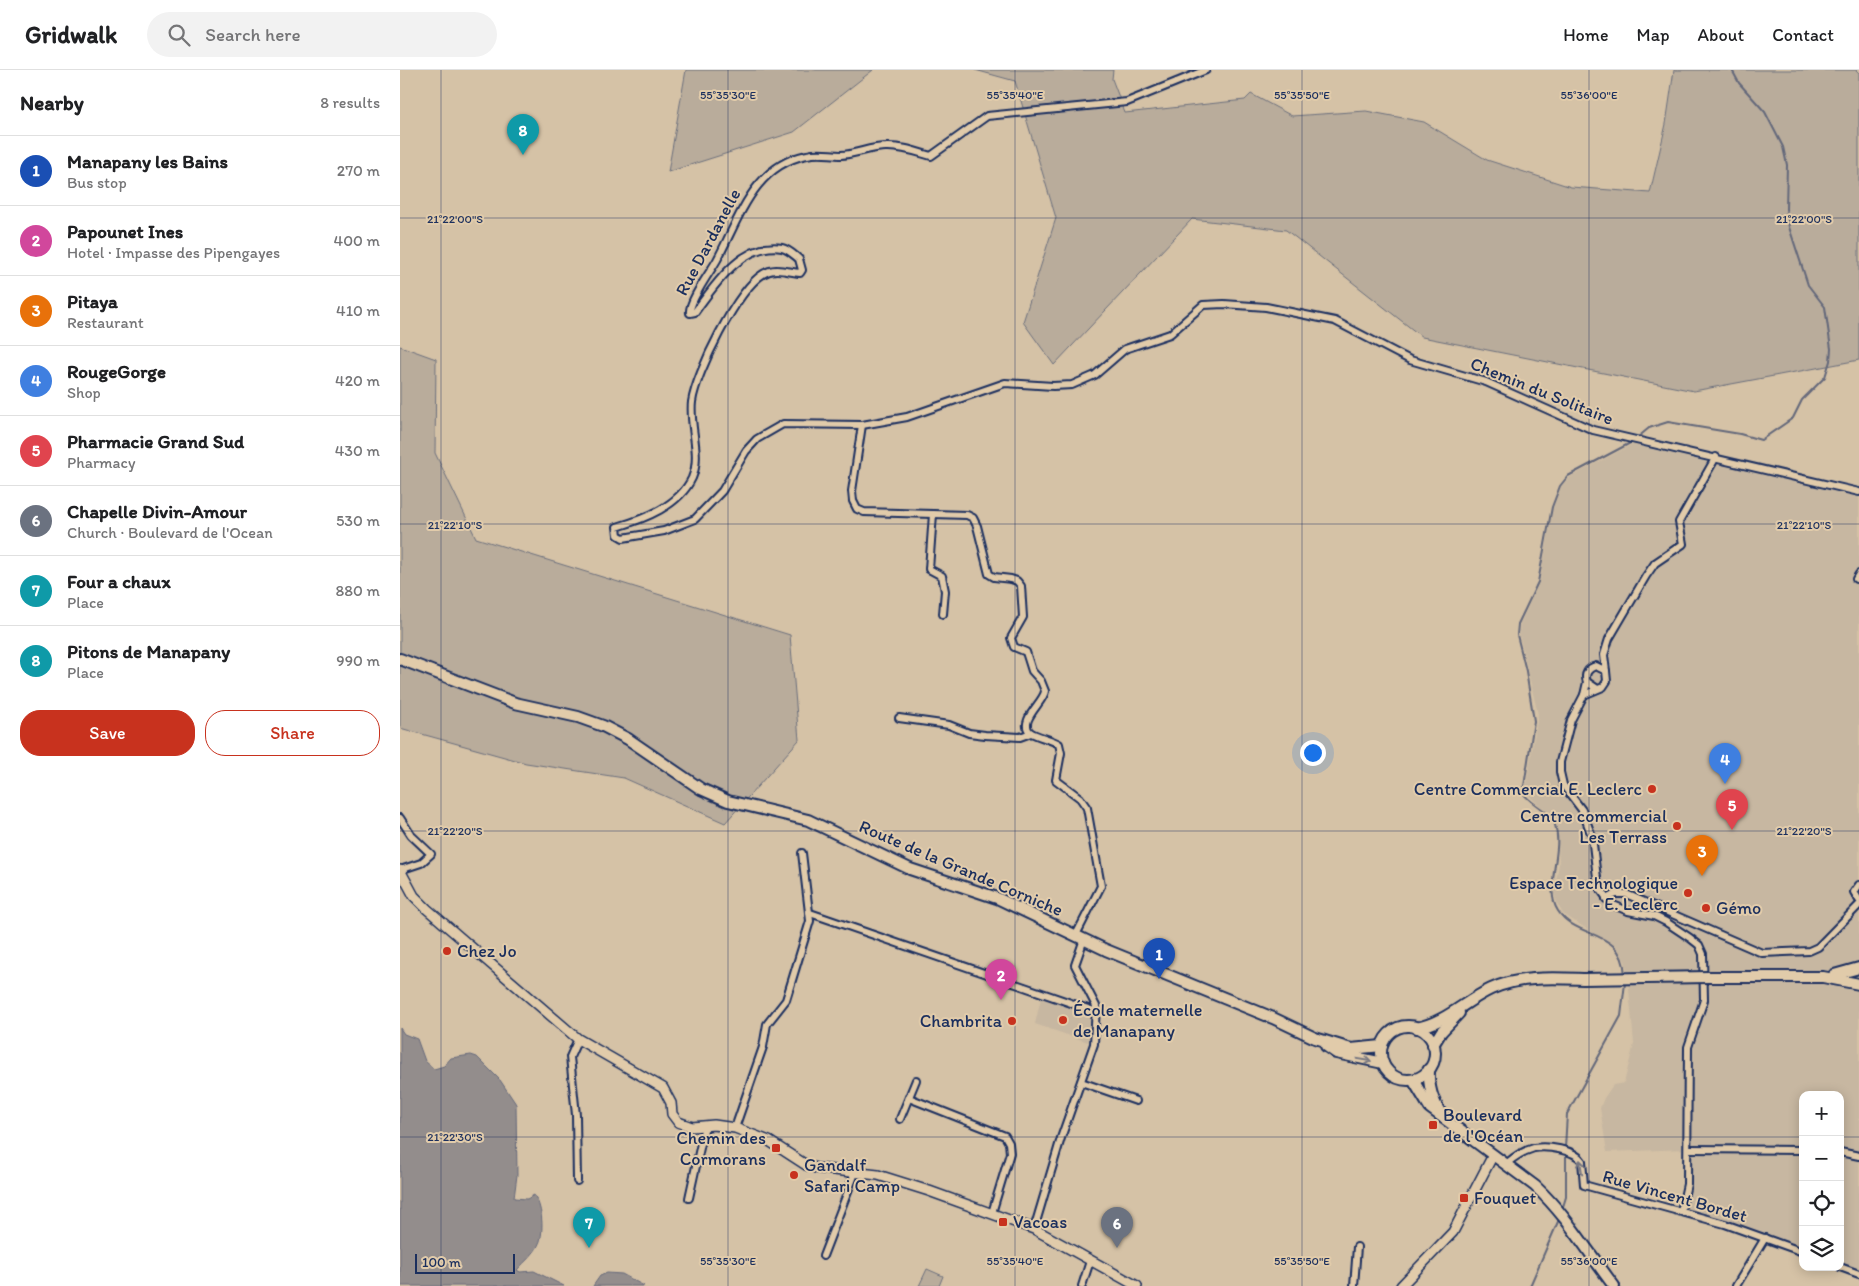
<!DOCTYPE html>
<meta charset="utf-8">
<style>
:root{--surface:#fff;--page:#f2f2f2;--text:#202124;--muted:#757577;--line:#e0e0e0;--accent:#c8321e}
body{margin:0;font-family:Itim,sans-serif;background:var(--page);color:var(--text)}
.controls{position:absolute;right:15px;bottom:15px;display:grid;overflow:hidden;border-radius:10px;box-shadow:0 2px 12px #0003}
.controls button{width:45px;height:45px;display:grid;place-items:center;padding:0;border:0;border-bottom:1px solid var(--line);background:var(--surface);color:var(--text);font:25px sans-serif}
.scale{position:absolute;left:15px;bottom:12px;width:100px;box-sizing:border-box;padding-left:5px;border:2px solid #1b2f5e;border-top:0;font-size:14px;line-height:18px;white-space:nowrap;color:#1b2f5e;-webkit-text-stroke:4px #e1cbaa;paint-order:stroke}
.you{position:absolute;left:912px;top:682px;width:18px;height:18px;margin:-12px;border:4px solid #fff;border-radius:50%;background:#1a73e8;box-shadow:0 0 0 8px #1a73e833}
.badge{display:grid;place-items:center;width:32px;height:32px;border-radius:50%;background:var(--accent);color:#fff;font-size:16px;font-weight:700}
.pin{position:absolute;translate:-50% -41px;filter:drop-shadow(0 1px 2px #0008)}
.pin::after{content:'';position:absolute;top:26px;width:18px;height:15px;background:inherit;clip-path:polygon(0 0,100% 0,50% 100%)}
.list{margin:0;padding:0;list-style:none}
h2{display:flex;justify-content:space-between;align-items:center;height:65px;margin:0;padding:0 20px;font-size:21px}
h2 small{font-size:16px;font-weight:400;color:var(--muted)}
.list li{display:grid;grid-template-columns:32px 1fr auto;gap:15px;align-items:center;box-sizing:border-box;height:70px;padding:0 20px;border-top:1px solid var(--line)}
.list b{display:block;font-size:19px;white-space:nowrap}
.list p{margin:0;font-size:16px;white-space:nowrap;color:var(--muted)}
.list em{font-size:16px;font-style:normal;color:var(--muted)}
.actions{display:flex;gap:10px;padding:15px 20px}
.actions a{flex:1;padding:11px 0;border:1px solid var(--accent);border-radius:20px;text-align:center;font-size:18px;color:var(--accent)}
.actions .main{background:var(--accent);color:#fff}
.icon{flex:none;width:28px;height:28px;fill:none;stroke:currentColor;stroke-width:2;stroke-linecap:round;stroke-linejoin:round}
.map{position:relative;flex:none;width:1459px;height:1216px;overflow:hidden}
header{display:flex;align-items:center;gap:30px;box-sizing:border-box;height:70px;padding:0 25px;background:var(--surface);border-bottom:1px solid var(--line)}
header strong{font-size:24px}
nav{display:flex;gap:28px;margin-inline-start:auto;font-size:18px}
.search{width:350px;height:45px;background:var(--page);display:flex;align-items:center;gap:12px;box-sizing:border-box;padding:0 18px;border-radius:28px;color:var(--muted);font-size:19px}
main{display:flex}
aside{flex:1;background:var(--surface)}
.map>svg:first-child{display:block}
.built{fill:#c7b7a1}
.green{fill:#b9ac9b;stroke:#6a6e7c}
.water{fill:#938d8c;stroke:#63677a}
.lines{fill:none;stroke-linecap:round;stroke-linejoin:round}
.stream{stroke:#63677a;stroke-width:2}
.street-casing{stroke:#1b2f5e;stroke-width:10}
.secondary-casing{stroke:#1b2f5e;stroke-width:12}
.primary-casing{stroke:#1b2f5e;stroke-width:14}
.street{stroke:#e1cbaa;stroke-width:6}
.secondary{stroke:#e1cbaa;stroke-width:9}
.primary{stroke:#e1cbaa;stroke-width:10}
.primary-bridge-casing{stroke:#1b2f5e;stroke-width:14;stroke-linecap:butt}
.primary-bridge{stroke:#e1cbaa;stroke-width:10}
.oneway{stroke:#747580}
.ticks{fill:none;stroke:#1b2f5e;stroke-width:1;stroke-opacity:0.45}
.poi-dot{fill:#c8321e;stroke:#e1cbaa;stroke-width:2}
.labels{text-anchor:middle;stroke-width:4;stroke-linejoin:round;paint-order:stroke}
.street-label{font-size:18px;fill:#1b2f5e;stroke:#e1cbaa}
.poi-label{font-size:18px;fill:#1b2f5e;stroke:#e1cbaa;text-anchor:start}
.ticks-label{font-size:12px;text-anchor:middle;fill:#1b2f5e;stroke:#e1cbaa;stroke-width:4;stroke-linejoin:round;paint-order:stroke}
</style>
<header>
<strong>Gridwalk</strong>
<div class="search"><svg class="icon" aria-label="search" viewBox="0 0 24 24"><circle cx="10" cy="10" r="6"/><path d="M15 15l6 6"/></svg>Search here</div>
<nav><a>Home</a><a>Map</a><a>About</a><a>Contact</a></nav>
</header>
<main>
<aside>
<h2>Nearby<small>8 results</small></h2>
<ul class="list">
<li><span class="badge" style="background:#1a4fb4">1</span><div><b>Manapany les Bains</b><p>Bus stop</p></div><em>270 m</em></li>
<li><span class="badge" style="background:#d1479c">2</span><div><b>Papounet Ines</b><p>Hotel · Impasse des Pipengayes</p></div><em>400 m</em></li>
<li><span class="badge" style="background:#e8710a">3</span><div><b>Pitaya</b><p>Restaurant</p></div><em>410 m</em></li>
<li><span class="badge" style="background:#3f7fe0">4</span><div><b>RougeGorge</b><p>Shop</p></div><em>420 m</em></li>
<li><span class="badge" style="background:#e0444e">5</span><div><b>Pharmacie Grand Sud</b><p>Pharmacy</p></div><em>430 m</em></li>
<li><span class="badge" style="background:#6b7280">6</span><div><b>Chapelle Divin-Amour</b><p>Church · Boulevard de l'Ocean</p></div><em>530 m</em></li>
<li><span class="badge" style="background:#0f9aa8">7</span><div><b>Four a chaux</b><p>Place</p></div><em>880 m</em></li>
<li><span class="badge" style="background:#0f9aa8">8</span><div><b>Pitons de Manapany</b><p>Place</p></div><em>990 m</em></li>
</ul>
<div class="actions"><a class="main">Save</a><a>Share</a></div>
</aside>
<div class="map">
<svg width="1459" height="1216" viewBox="0 0 1459 1216">
<rect width="100%" height="100%" fill="#d5c2a6"/>
<filter id="ink" filterUnits="userSpaceOnUse"><feTurbulence type="fractalNoise" baseFrequency=".02" numOctaves="2"/><feDisplacementMap in="SourceGraphic" scale="10" xChannelSelector="R" yChannelSelector="G"/><feConvolveMatrix kernelMatrix="1 2 1 2 8 2 1 2 1" color-interpolation-filters="sRGB"/></filter>
<g filter="url(#ink)">
<g class="built">
<polygon points="1235,373 1404,414 1459,424 1459,898 1426,907 1459,914 1459,1205 1440,1197 1440,1025 1403,1025 1403,1183 1281,1141 1288,1079 1207,1082 1200,1038 1204,1028 1213,1015 1224,1013 1234,974 1228,908 1225,891 1216,877 1163,844 1157,833 1154,824 1159,794 1157,754 1151,746 1125,722 1138,644 1119,564 1120,554 1140,511 1153,437 1161,416 1170,407"/>
<polygon points="641,928 691,946 688,972 635,954"/>
</g>
<g class="green">
<polygon points="286,0 473,0 394,62 268,102"/>
<polygon points="575,0 713,0 712,9 725,43 845,30 851,24 892,46 966,41 1024,52 1087,90 1171,117 1250,123 1266,54 1274,0 1456,0 1459,3 1459,290 1294,321 1022,267 886,160 792,149 654,295 623,252 656,148 615,11"/>
<polygon points="0,276 36,289 35,383 76,468 390,565 399,670 325,753 224,708 126,693 0,658"/>
<polygon points="527,1199 543,1206 539,1216 519,1216"/>
</g>
<g class="water">
<path d="M0,958L4,964L17,969L25,991L34,999L44,996L51,988L71,985L77,987L100,1010L116,1034L117,1105L114,1128L127,1129L134,1125C142,1135 144,1158 140,1171C136,1183 125,1191 117,1200L120,1202L134,1201L164,1216H0Z"/>
<polygon points="207,1203 222,1204 244,1216 193,1216 200,1206"/>
</g>
<g class="lines">
<g class="stream">
<polyline points="1237,368 1249,358 1268,352 1340,364 1361,370 1393,348 1402,330 1425,307 1430,291 1431,279 1425,237 1408,215 1389,157 1386,139 1387,95 1383,77 1365,42 1339,13 1332,0"/>
<path d="M1225,905C1223,858 1177,870 1158,841C1143,819 1164,781 1155,755C1150,740 1131,735 1123,723L1134,651L1126,601L1117,565L1118,554L1138,512L1152,437L1160,416L1168,406L1234,371"/>
<polyline points="1165,1078 1167,1044 1221,946 1225,913"/>
<polyline points="1162,1140 1166,1127 1166,1083"/>
<polyline points="1130,1216 1160,1147"/>
</g>
<defs>
<g id="street">
<path d="M806,0L727,32L587,46L531,86C517,82 501,76 486,77C471,77 456,84 441,85C430,85 419,82 407,85C354,95 339,149 317,190C311,201 288,232 290,243L295,242C314,216 343,171 382,178C388,179 394,185 399,189L402,200L400,203C387,202 375,196 363,204C337,220 296,303 292,332C289,357 302,384 292,408C279,436 244,449 217,457L218,465L223,468L264,461L295,449L322,421L346,381L357,369L383,354L462,355L507,347L605,313L653,316L672,315L695,305L725,279L770,264L803,235L824,234L866,237L935,251L1010,290L1086,312L1193,360L1459,422"/>
<path d="M462,355L452,421L453,431L457,439L464,442L567,445L573,448L577,456L589,504L594,507L611,509L617,511L621,516L623,547L611,568L614,577L626,582L632,601L641,611L645,621C644,632 618,651 630,662C637,667 651,669 659,674L661,683L656,710L680,728L687,738L701,816L676,865"/>
<polyline points="533,444 529,499 542,506 545,521 543,544"/>
<polyline points="1456,509 1459,504"/>
<polyline points="1206,601 1204,585 1209,569 1246,506 1255,493 1283,474 1279,452 1316,387"/>
<polyline points="1187,612 1184,625 1171,650 1160,692 1160,702 1163,715 1182,740 1192,766 1198,816 1211,834 1228,841 1254,846 1266,852 1290,868 1299,875 1303,884 1304,930 1288,977 1287,1114 1281,1141"/>
<path d="M1184,625L1203,617L1207,611L1206,601L1196,596C1188,598 1184,604 1187,612L1196,618"/>
<polyline points="499,648 549,655 569,663 585,665 620,667 631,663"/>
<polyline points="0,748 11,765 31,784 21,793 0,800"/>
<polyline points="1459,815 1454,822 1459,830"/>
<polyline points="1206,829 1216,824 1226,824 1362,883 1409,881 1418,877 1459,835"/>
<polyline points="410,843 697,942"/>
<polyline points="681,1012 736,1031"/>
<polyline points="509,1028 605,1066 609,1073 610,1083 592,1143"/>
<polyline points="500,1049 516,1010"/>
<polyline points="335,1058 363,977 367,954 386,930 410,851 402,783"/>
<polyline points="1288,1079 1403,1080"/>
<polyline points="1440,1082 1459,1086"/>
<path d="M1106,1094C1114,1087 1123,1081 1134,1078C1147,1076 1174,1079 1182,1091L1184,1115L1325,1154L1403,1182"/>
<polyline points="177,1111 176,1045 170,987 178,969"/>
<polyline points="289,1128 305,1055"/>
<polyline points="634,1159 661,1068 694,974 696,936 675,895 684,869"/>
<polyline points="423,1186 455,1103"/>
<polyline points="1440,1197 1459,1204"/>
<polyline points="682,1216 690,1191"/>
<polyline points="954,1216 957,1177"/>
<polyline points="1336,1216 1365,1168"/>
</g>
<g id="secondary">
<polyline points="0,800 14,826 27,839 178,969 263,1018 271,1033 272,1044 278,1052 292,1057 314,1055 335,1058 369,1071 406,1095 416,1098 478,1105 529,1121 634,1159 737,1216"/>
<polyline points="1001,1216 1053,1162 1093,1085"/>
</g>
<g id="primary">
<polyline points="0,589 115,633 178,647 203,656 228,669 301,719 328,731 408,750 510,799 597,828 706,880 873,948 915,968 951,979 982,976"/>
<polyline points="1434,905 1459,898"/>
<polyline points="1309,907 1423,907 1459,914"/>
<circle cx="1008" cy="983" r="27"/>
<path d="M1016,958C1045,953 1065,931 1091,919C1120,906 1152,908 1183,909"/>
<polyline points="1033,975 1041,962 1059,943"/>
<polyline points="926,976 936,983 983,993"/>
<path d="M1029,999C1028,1016 1033,1032 1042,1045"/>
<path d="M1013,1010L1030,1038L1135,1116C1168,1147 1187,1181 1214,1216"/>
</g>
</defs>
<use href="#street" class="street-casing"/>
<use href="#secondary" class="secondary-casing"/>
<use href="#primary" class="primary-casing"/>
<use href="#street" class="street"/>
<use href="#secondary" class="secondary"/>
<use href="#primary" class="primary"/>
<defs>
<polyline id="primary-bridge" points="1183,909 1309,907"/>
</defs>
<use href="#primary-bridge" class="primary-bridge-casing"/>
<use href="#primary-bridge" class="primary-bridge"/>
</g>
<defs><path id="oneway-shaft" d="M-6 0H5M1.5-3L5.5 0L1.5 3" fill="none" stroke-width="1.6" stroke-linecap="round" stroke-linejoin="round" transform="scale(1.25)"/></defs>
<g class="oneway">
<use href="#oneway-shaft" transform="translate(964 990) rotate(10)"/>
<use href="#oneway-shaft" transform="translate(1181 1097) rotate(-99)"/>
</g>
</g>
<path class="ticks" d="M41,0V1216M328,0V1216M615,0V1216M902,0V1216M1189,0V1216M0,148H1459M0,454H1459M0,761H1459M0,1067H1403M1440,1067H1459"/>
<g class="poi-dot">
<circle cx="1252" cy="719" r="5"/>
<circle cx="1277" cy="756" r="5"/>
<circle cx="1288" cy="823" r="5"/>
<circle cx="1306" cy="838" r="5"/>
<circle cx="47" cy="881" r="5"/>
<circle cx="663" cy="950" r="5"/>
<circle cx="612" cy="951" r="5"/>
<rect x="1028" y="1050" width="10" height="10" rx="2.5"/>
<rect x="371" y="1073" width="10" height="10" rx="2.5"/>
<circle cx="394" cy="1105" r="5"/>
<rect x="1059" y="1123" width="10" height="10" rx="2.5"/>
<rect x="598" y="1147" width="10" height="10" rx="2.5"/>
</g>
<g class="labels">
<g class="street-label">
<text transform="translate(308 172) rotate(-62)" y="6">Rue Dardanelle</text>
<text transform="translate(1142 321) rotate(22)" y="6">Chemin du Solitaire</text>
<text transform="translate(561 798) rotate(23)" y="6">Route de la Grande Corniche</text>
<text transform="translate(1275 1126) rotate(16)" y="6">Rue Vincent Bordet</text>
</g>
<g class="poi-label">
<text x="1242" y="725" text-anchor="end">Centre Commercial E. Leclerc</text>
<text x="1267" y="752" text-anchor="end">Centre commercial<tspan x="1267" dy="21">Les Terrass</tspan></text>
<text x="1278" y="819" text-anchor="end">Espace Technologique<tspan x="1278" dy="21">- E. Leclerc</tspan></text>
<text x="1316" y="844">Gémo</text>
<text x="57" y="887">Chez Jo</text>
<text x="673" y="946">École maternelle<tspan x="673" dy="21">de Manapany</tspan></text>
<text x="602" y="957" text-anchor="end">Chambrita</text>
<text x="1043" y="1051">Boulevard<tspan x="1043" dy="21">de l'Océan</tspan></text>
<text x="366" y="1074" text-anchor="end">Chemin des<tspan x="366" dy="21">Cormorans</tspan></text>
<text x="404" y="1101">Gandalf<tspan x="404" dy="21">Safari Camp</tspan></text>
<text x="1074" y="1134">Fouquet</text>
<text x="613" y="1158">Vacoas</text>
</g>
</g>
<g class="ticks-label">
<text x="328" y="29">55°35'30"E</text>
<text x="615" y="29">55°35'40"E</text>
<text x="902" y="29">55°35'50"E</text>
<text x="1189" y="29">55°36'00"E</text>
<text x="55" y="153">21°22'00"S</text>
<text x="1404" y="153">21°22'00"S</text>
<text x="55" y="459">21°22'10"S</text>
<text x="1404" y="459">21°22'10"S</text>
<text x="55" y="765">21°22'20"S</text>
<text x="1404" y="765">21°22'20"S</text>
<text x="55" y="1071">21°22'30"S</text>
<text x="328" y="1195">55°35'30"E</text>
<text x="615" y="1195">55°35'40"E</text>
<text x="902" y="1195">55°35'50"E</text>
<text x="1189" y="1195">55°36'00"E</text>
</g>
</svg>
<div class="controls">
<button>+</button>
<button>−</button>
<button><svg class="icon" aria-label="locate" viewBox="0 0 24 24"><circle cx="12" cy="12" r="6"/><path d="M12 2v4M12 18v4M2 12h4M18 12h4"/></svg></button>
<button><svg class="icon" aria-label="layers" viewBox="0 0 24 24"><path d="M12 4l9 5-9 5-9-5zM3 14l9 5 9-5"/></svg></button>
</div>
<div class="scale">100 m</div>
<div class="you"></div>
<div class="pin badge" style="left:759px;top:909px;background:#1a4fb4">1</div>
<div class="pin badge" style="left:601px;top:930px;background:#d1479c">2</div>
<div class="pin badge" style="left:1302px;top:806px;background:#e8710a">3</div>
<div class="pin badge" style="left:1325px;top:714px;background:#3f7fe0">4</div>
<div class="pin badge" style="left:1332px;top:760px;background:#e0444e">5</div>
<div class="pin badge" style="left:717px;top:1178px;background:#6b7280">6</div>
<div class="pin badge" style="left:189px;top:1178px;background:#0f9aa8">7</div>
<div class="pin badge" style="left:123px;top:85px;background:#0f9aa8">8</div>
</div>
</main>
